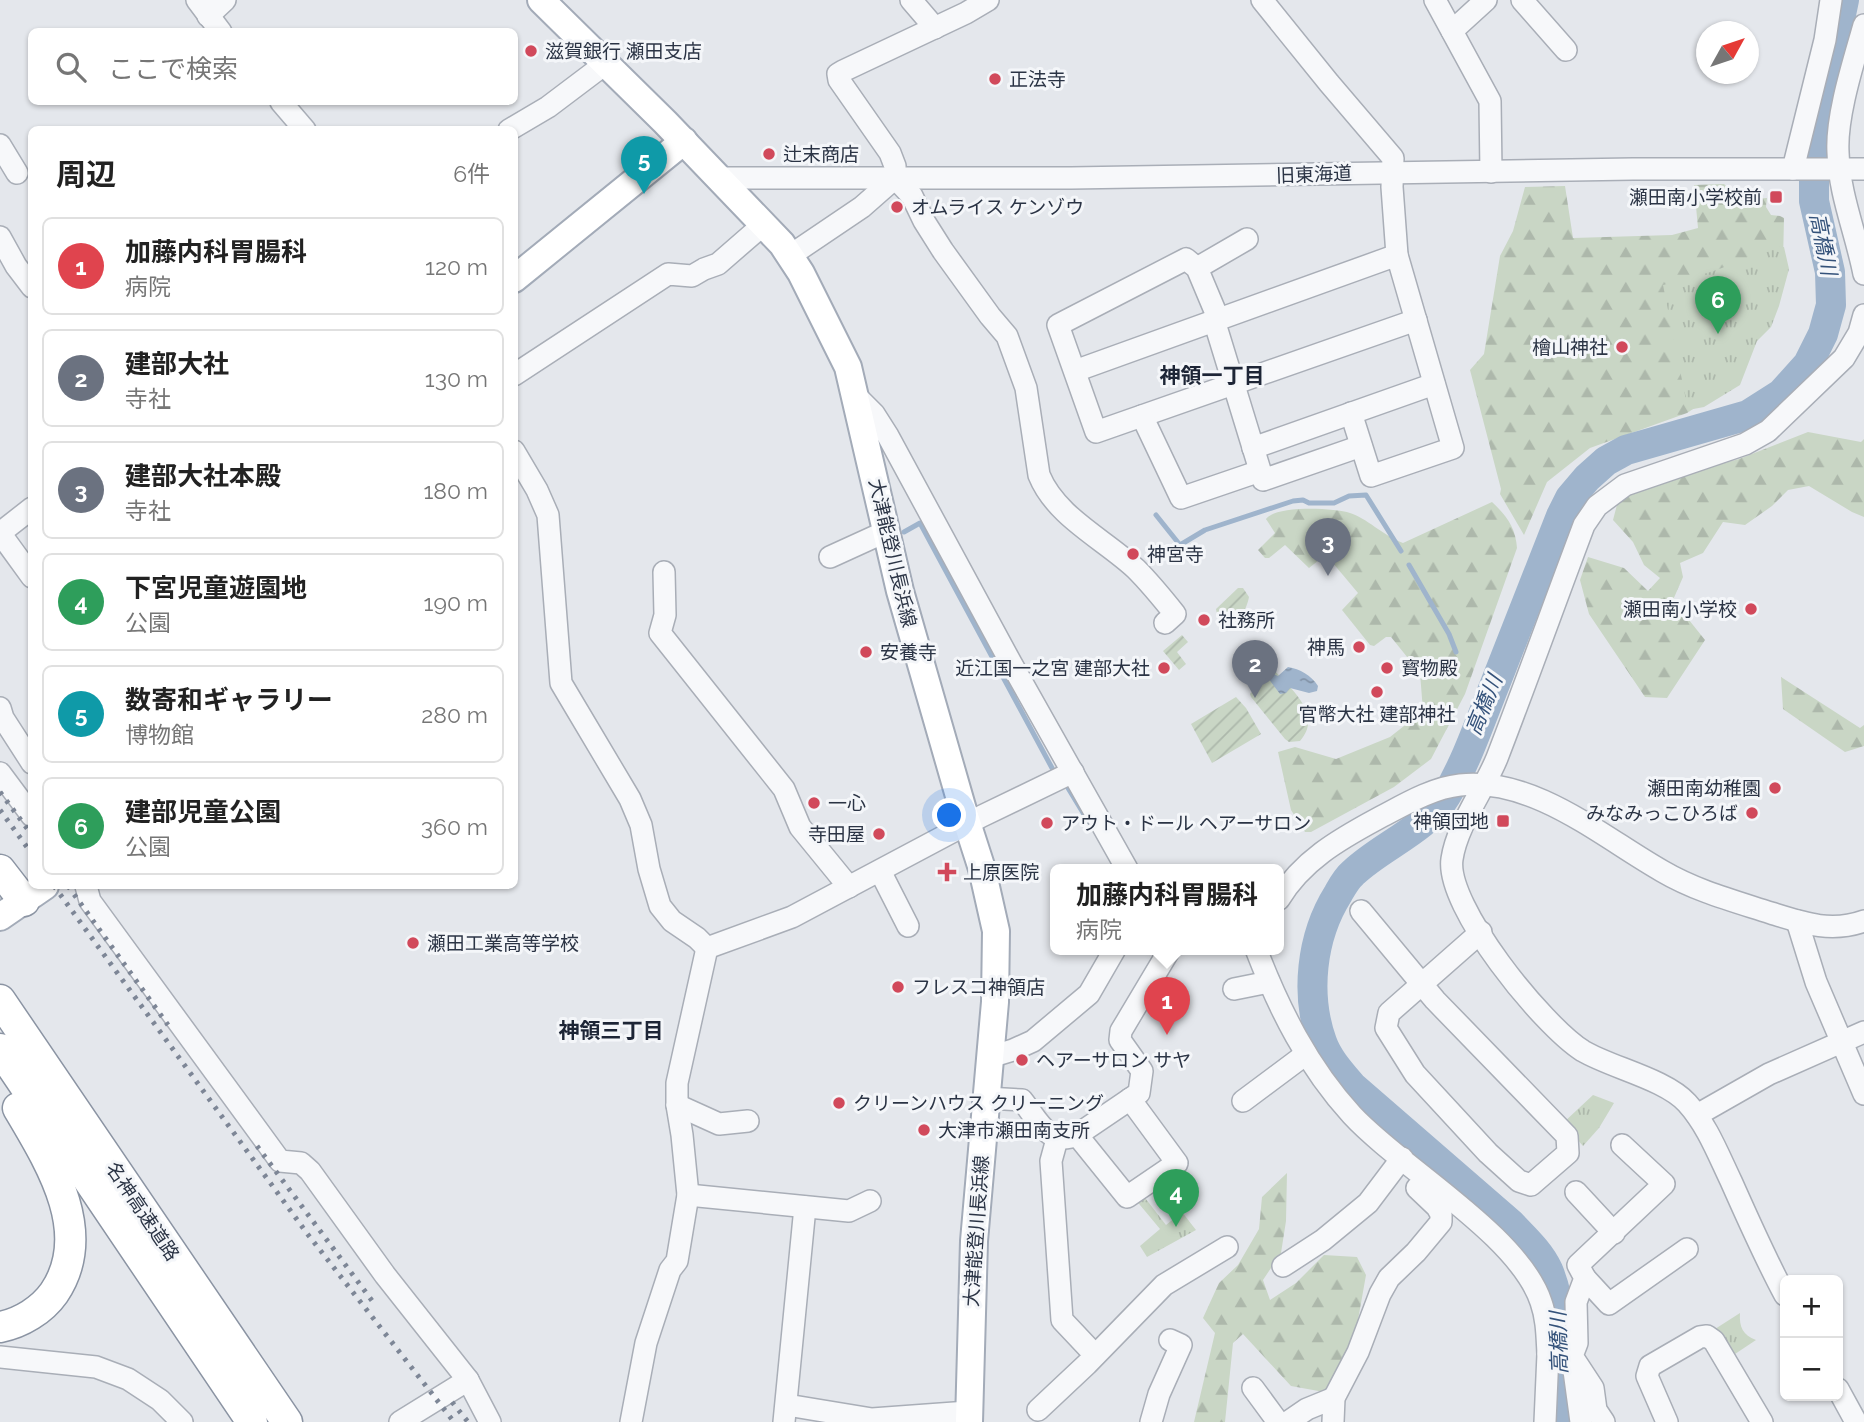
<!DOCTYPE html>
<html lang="ja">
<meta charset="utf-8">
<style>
:root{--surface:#fff;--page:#f2f2f2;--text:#222;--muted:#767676;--line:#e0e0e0;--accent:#d1495b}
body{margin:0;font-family:Raleway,"Noto Sans JP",sans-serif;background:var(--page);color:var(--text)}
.controls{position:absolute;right:21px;bottom:21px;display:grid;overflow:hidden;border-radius:10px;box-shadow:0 2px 5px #0004}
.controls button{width:63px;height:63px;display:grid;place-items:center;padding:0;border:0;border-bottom:2px solid var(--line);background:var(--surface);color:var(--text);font:35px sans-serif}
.compass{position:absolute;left:1696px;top:21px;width:63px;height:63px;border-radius:50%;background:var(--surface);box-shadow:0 2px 5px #0004;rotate:50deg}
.you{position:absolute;left:950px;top:816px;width:24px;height:24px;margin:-18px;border:5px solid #fff;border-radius:50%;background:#1a73e8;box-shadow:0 0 0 10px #1a73e833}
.badge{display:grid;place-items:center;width:46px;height:46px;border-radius:50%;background:var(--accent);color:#fff;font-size:23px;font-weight:700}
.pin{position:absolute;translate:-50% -58px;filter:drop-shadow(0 2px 4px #0008)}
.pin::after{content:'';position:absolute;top:37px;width:24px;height:21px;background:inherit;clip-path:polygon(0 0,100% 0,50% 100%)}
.popup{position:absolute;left:1050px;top:864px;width:234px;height:91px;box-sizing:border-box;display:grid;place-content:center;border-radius:10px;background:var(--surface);filter:drop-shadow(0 2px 5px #0005);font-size:23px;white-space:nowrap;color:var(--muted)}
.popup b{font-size:26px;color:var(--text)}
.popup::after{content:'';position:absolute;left:50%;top:100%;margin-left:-14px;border:14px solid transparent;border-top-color:var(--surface)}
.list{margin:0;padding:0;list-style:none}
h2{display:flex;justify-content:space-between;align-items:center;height:91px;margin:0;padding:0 28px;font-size:30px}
h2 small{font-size:23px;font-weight:400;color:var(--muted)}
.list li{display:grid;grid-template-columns:46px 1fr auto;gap:21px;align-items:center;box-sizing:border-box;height:98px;margin:0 14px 14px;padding:0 14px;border:2px solid var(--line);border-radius:10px}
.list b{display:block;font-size:26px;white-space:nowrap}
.list p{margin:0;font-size:23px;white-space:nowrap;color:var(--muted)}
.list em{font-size:23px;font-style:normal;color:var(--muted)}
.icon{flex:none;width:38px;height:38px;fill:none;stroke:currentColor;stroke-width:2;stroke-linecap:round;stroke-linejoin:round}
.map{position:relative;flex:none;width:1864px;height:1422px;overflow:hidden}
.search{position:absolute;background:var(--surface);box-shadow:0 2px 5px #0004;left:28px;top:28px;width:490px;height:77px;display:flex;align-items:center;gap:18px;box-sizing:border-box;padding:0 24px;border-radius:10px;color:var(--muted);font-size:26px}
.panel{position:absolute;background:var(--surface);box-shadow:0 2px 5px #0004;left:28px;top:126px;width:490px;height:763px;border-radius:10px}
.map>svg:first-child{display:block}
.forest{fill:url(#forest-firs)}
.park{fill:url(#park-tufts)}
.garden{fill:url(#garden-furrows)}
.water{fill:url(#water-ripples)}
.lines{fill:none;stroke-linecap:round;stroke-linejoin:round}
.stream{stroke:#9fb4cc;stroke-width:5}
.river{stroke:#9fb4cc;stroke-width:30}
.minor-casing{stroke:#a9aeb7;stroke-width:24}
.major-casing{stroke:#a3abb8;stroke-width:30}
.highway-casing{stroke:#8b94a3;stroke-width:33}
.minor{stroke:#f7f8fa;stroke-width:21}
.major{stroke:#fff;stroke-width:26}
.highway{stroke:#fff;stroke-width:30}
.rail{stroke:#7d8696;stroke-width:5;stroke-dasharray:3.5 7;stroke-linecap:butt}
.poi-dot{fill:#d1495b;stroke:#f4f6f9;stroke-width:2.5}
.labels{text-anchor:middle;stroke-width:6;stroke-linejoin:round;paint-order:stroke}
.poi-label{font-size:19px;fill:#2b3445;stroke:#f4f6f9;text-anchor:start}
.street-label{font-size:19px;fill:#2b3445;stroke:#f4f6f9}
.water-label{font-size:21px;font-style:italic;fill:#34527a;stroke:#f4f6f9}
.neighbourhood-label{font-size:21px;font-weight:bold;fill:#1d2536;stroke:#f4f6f9}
</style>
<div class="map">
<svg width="1864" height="1422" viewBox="0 0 1864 1422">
<defs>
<pattern id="forest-firs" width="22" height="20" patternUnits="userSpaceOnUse" patternTransform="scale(1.75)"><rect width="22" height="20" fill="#c9d6c5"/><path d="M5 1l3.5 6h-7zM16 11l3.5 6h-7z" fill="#adb8ab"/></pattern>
<pattern id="park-tufts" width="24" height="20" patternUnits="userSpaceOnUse" patternTransform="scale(1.75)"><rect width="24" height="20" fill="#c9d6c5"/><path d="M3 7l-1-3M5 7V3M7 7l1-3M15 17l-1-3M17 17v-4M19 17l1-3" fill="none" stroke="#adb8ab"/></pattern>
<pattern id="garden-furrows" width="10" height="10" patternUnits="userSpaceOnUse" patternTransform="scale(1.75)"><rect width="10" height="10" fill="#c9d6c5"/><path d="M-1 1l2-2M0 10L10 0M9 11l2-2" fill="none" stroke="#adb8ab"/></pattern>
<pattern id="water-ripples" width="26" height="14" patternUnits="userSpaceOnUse" patternTransform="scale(1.75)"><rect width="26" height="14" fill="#9fb4cc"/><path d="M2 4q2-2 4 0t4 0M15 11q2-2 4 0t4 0" fill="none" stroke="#8293a7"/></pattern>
</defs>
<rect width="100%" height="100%" fill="#e4e7ec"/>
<g class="forest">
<polygon points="1724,184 1741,200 1767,198 1766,207 1771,215 1780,216 1784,218 1783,262 1731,384 1687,413 1590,448 1547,482 1524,535 1500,494 1501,489 1470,370 1484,354 1500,256 1513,231 1525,187 1565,186 1573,238 1672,235 1698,228 1694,185"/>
<polygon points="1808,432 1861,442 1864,439 1864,517 1852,512 1809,486 1788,490 1772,506 1745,525 1723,522 1703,553 1680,563 1683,577 1673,600 1705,640 1667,698 1645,697 1589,614 1580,580 1588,557 1624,568 1648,591 1660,578 1644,565 1633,542 1613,520 1618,501 1636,487 1739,459"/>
<path d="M1492,502C1506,515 1516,528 1517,548L1465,694L1431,759L1394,787L1311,832H1305L1291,810L1278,752L1295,747L1336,759L1390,737L1423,711L1420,673L1391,637H1386L1374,646L1370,645L1342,610L1358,593L1327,556H1324L1309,568L1285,545L1269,558H1265L1258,550L1275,533L1266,519C1276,505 1334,508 1350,513C1365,517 1384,536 1403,543Z"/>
<polygon points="1781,677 1860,728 1864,725 1864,746 1845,752 1783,709"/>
<polygon points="1287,1173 1286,1221 1281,1253 1263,1280 1270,1300 1296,1283 1324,1255 1357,1257 1366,1275 1353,1348 1324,1392 1291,1386 1243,1334 1233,1343 1225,1422 1194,1422 1215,1333 1203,1318 1219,1283 1238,1265 1259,1229 1262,1197"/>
</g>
<g class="park">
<path d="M1771,246L1784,247L1789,269L1779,306L1771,327L1757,341L1740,385L1704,407L1688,410L1663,285C1702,276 1736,265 1771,246Z"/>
<polygon points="1593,1095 1614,1103 1599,1128 1583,1146 1563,1123"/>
<polygon points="1142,1194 1166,1225 1182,1212 1196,1230 1147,1257 1140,1246 1160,1229 1135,1199"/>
<path d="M1740,1313C1739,1327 1743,1335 1756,1340L1732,1356L1715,1329Z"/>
</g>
<g class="garden">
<path d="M1238,588H1243L1249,597C1247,608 1240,621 1229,626L1217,614L1216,609Z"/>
<polygon points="1182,635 1188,642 1177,652 1186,664 1179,670 1163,651"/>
<path d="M1273,671H1275C1292,690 1323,715 1300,741L1289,742L1285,739L1251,697L1250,694Z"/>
<polygon points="1236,697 1246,708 1261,734 1212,763 1191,724"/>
</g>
<path class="water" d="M1288,667C1300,669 1311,675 1318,686L1317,691L1309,693L1290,688L1286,693L1280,694L1268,678L1273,674L1278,676Z"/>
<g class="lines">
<g class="stream">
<polyline points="1156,515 1180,545 1205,530 1293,501 1303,500 1309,503 1334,503 1349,496 1366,495 1401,551"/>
<polyline points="904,532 920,523 1052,768"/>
<polyline points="1409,565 1449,634 1456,652"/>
<polyline points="1068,788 1088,821"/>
</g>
<path class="river" d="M1559,1422C1556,1370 1569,1319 1548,1270C1540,1252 1523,1237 1510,1223L1352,1086C1341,1073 1328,1059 1322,1042C1305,995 1311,937 1338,894C1342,887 1346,879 1353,873C1381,846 1426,830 1446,796C1467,761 1480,721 1495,684C1517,628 1539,572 1561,516L1570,498L1587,478L1606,461L1626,450L1748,415L1781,394L1808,364L1823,334L1831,305L1830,272L1814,201V144L1844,0"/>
<defs>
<g id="minor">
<polyline points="197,0 221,32"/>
<polyline points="911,0 935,28"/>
<path d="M988,0L966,13L843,71L838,74L839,80L890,153L895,166V178L912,196L924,221L943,251L990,316L1007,336L1026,388L1039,475C1056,517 1104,539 1136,569C1150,583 1163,599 1175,614L1165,623"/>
<polyline points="1262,0 1329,83 1393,158 1392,187 1397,255 1453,448 1371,476 1351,413"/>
<polyline points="1435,0 1490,101 1491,172"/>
<polyline points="1522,0 1566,50"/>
<polyline points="208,16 225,0"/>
<path d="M1864,25C1854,61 1836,115 1838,152C1839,194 1856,233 1864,274"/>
<polyline points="1452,31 1486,0"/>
<polyline points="281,102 305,130"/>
<polyline points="509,130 548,107 605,64"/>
<polyline points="0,145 17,173"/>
<polyline points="1793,169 1825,40 1831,0"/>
<polyline points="720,178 1071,178 1633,169 1864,169"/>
<polyline points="0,237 16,266 32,287"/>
<polyline points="791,255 862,207 895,178"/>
<polyline points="1197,268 1247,239"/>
<polyline points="1218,318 1197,268 1186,259 1058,325 1096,432 1416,320"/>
<polyline points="1214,320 1263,480 1361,446"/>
<polyline points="1075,371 1397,255"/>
<polyline points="514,375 668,274 692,276 704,269 718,264 764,224"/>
<polyline points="856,396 874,414 888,436 1011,663 1127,869"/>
<polyline points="1142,416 1181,498 1260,471"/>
<polyline points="1253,448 1434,384"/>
<polyline points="514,451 537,490 548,515 561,683 630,799 641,825 649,869 660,906 672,921 697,938 707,948"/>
<polyline points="32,508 0,533 32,577"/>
<polyline points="830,557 887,531"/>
<polyline points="664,572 665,615 660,633 784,789 800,827 849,887"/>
<polyline points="0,708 3,718 32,763"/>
<polyline points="0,773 32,816"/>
<polyline points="880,871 908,926"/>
<polyline points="86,886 90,901 280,1161 301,1163 310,1171 385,1275 468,1380 490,1422"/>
<path d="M1279,899C1302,861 1338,840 1377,819C1402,806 1431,788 1460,785C1534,777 1602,837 1662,871C1696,891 1734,901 1771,913C1803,923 1831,933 1864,921"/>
<polyline points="1361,911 1435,1000 1567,1136 1568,1153 1531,1185 1519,1181 1488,1153 1415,1074 1386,1028 1389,1013 1481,932"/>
<polyline points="1797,921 1816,982 1864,1094"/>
<polyline points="707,948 792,917 982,816 1073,772"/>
<path d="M1256,949C1279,1009 1308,1067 1352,1115C1401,1168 1519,1235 1541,1302C1547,1319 1547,1336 1548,1354L1572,1356L1581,1422"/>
<polyline points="1234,989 1269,982"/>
<polyline points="990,1057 1013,1050 1033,1041 1089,994 1115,949"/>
<path d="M986,1098L1022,1100C1038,1120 1048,1147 1077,1135L1139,1093L1142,1071L1120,1040L1121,1031L1170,949"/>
<polyline points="1243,1101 1306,1054"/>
<polyline points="677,1105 719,1124 748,1121"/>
<polyline points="1697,1115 1769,1074 1864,1032"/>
<polyline points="1077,1135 1127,1197 1177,1163 1130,1099"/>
<polyline points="1057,1139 1051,1161 1062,1320 1095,1355"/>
<polyline points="1576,1192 1614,1233"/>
<polyline points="688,1195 849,1211 870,1201"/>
<polyline points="1283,1266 1323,1240 1368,1203 1402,1158"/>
<polyline points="1585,1278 1609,1304 1687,1249"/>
<path d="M1785,1295C1765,1258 1748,1219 1731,1181C1718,1154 1707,1125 1687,1103C1665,1079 1612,1068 1583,1051C1543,1026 1445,906 1452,859C1457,825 1484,790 1497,758C1527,680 1555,602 1584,525L1597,506L1625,485L1745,444L1768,431L1844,358L1859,333L1864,315"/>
<polyline points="0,1357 96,1367 128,1379 160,1400 182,1422"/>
<polyline points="1253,1388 1278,1422"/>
<polyline points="1838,1389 1856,1422"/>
<polyline points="787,1405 872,1419 968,1412"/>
<polyline points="1038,1410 1087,1364 1164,1285 1227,1247"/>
<polyline points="400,1422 468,1380"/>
<polyline points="631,1422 646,1343 670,1270 677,1261 688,1195 682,1135 677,1105 677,1083 707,948"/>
<polyline points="784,1422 805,1207"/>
<polyline points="1151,1422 1159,1394 1181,1345 1170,1340"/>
<polyline points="1288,1422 1307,1409 1334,1398"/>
<polyline points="1333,1422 1334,1398 1358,1352 1380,1294 1389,1278 1416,1252 1441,1222 1441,1214 1437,1207 1417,1188"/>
<polyline points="1545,1422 1548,1354"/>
<polyline points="1604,1422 1596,1410 1593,1388 1572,1356 1577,1343 1576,1302 1585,1278 1578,1265 1664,1184 1622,1145"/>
<polyline points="1667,1422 1647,1376 1650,1366 1700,1337 1707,1336 1714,1341 1762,1422"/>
</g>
<g id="major">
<polyline points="541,0 665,122 782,244 801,273 848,367 900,591 963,810 982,869 996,931 995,1002 974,1241 969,1422"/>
<polyline points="514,279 684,141"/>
<polyline points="0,917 45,886"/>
</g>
<g id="highway">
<polyline points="0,870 24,901"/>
<polyline points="0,1000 287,1422"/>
<polyline points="0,1049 252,1422"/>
<path d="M0,1327C21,1323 42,1310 54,1293C95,1233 50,1162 18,1108"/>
</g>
</defs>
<use href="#minor" class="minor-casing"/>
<use href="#major" class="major-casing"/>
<use href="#highway" class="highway-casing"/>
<use href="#minor" class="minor"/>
<use href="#major" class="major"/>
<use href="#highway" class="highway"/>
<g class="rail">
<polyline points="0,792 32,835"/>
<polyline points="0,810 32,854"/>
<polyline points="54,886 306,1232 454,1422"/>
<polyline points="68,886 168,1025"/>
<polyline points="257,1146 376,1306"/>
<polyline points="452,1402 468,1422"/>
</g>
</g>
<g class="poi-dot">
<circle cx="531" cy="51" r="7"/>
<circle cx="995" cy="79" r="7"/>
<circle cx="769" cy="154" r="7"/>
<rect x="1769" y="190" width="14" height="14" rx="3.5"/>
<circle cx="897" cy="207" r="7"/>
<circle cx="1622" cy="347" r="7"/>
<circle cx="1133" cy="554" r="7"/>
<circle cx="1751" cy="609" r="7"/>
<circle cx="1204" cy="620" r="7"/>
<circle cx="1359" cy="647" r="7"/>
<circle cx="866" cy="652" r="7"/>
<circle cx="1164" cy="668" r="7"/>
<circle cx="1387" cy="668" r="7"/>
<circle cx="1377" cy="692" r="7"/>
<circle cx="1775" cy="788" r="7"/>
<circle cx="814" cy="803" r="7"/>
<circle cx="1752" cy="813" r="7"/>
<rect x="1496" y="814" width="14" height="14" rx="3.5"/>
<circle cx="1047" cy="823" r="7"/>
<circle cx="879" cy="834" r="7"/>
<path d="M943.5 861.5h7v7h7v7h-7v7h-7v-7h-7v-7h7z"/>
<circle cx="413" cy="943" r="7"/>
<circle cx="898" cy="987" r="7"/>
<circle cx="1022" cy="1060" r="7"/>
<circle cx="839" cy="1103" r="7"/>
<circle cx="924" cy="1130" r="7"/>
</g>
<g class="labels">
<g class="poi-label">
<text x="545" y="58">滋賀銀行 瀬田支店</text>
<text x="1009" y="86">正法寺</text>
<text x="783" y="161">辻末商店</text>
<text x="1762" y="204" text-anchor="end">瀬田南小学校前</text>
<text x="911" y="214">オムライス ケンゾウ</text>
<text x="1608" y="354" text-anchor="end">檜山神社</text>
<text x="1147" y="561">神宮寺</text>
<text x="1737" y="616" text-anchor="end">瀬田南小学校</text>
<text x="1218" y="627">社務所</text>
<text x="1345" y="654" text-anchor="end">神馬</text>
<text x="880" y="659">安養寺</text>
<text x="1150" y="675" text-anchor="end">近江国一之宮 建部大社</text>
<text x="1401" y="675">寳物殿</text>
<text x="1377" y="721" text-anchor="middle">官幣大社 建部神社</text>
<text x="1761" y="795" text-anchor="end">瀬田南幼稚園</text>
<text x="828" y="810">一心</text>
<text x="1738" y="820" text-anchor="end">みなみっこひろば</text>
<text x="1489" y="828" text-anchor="end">神領団地</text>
<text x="1061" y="830">アウト・ドール ヘアーサロン</text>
<text x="865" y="841" text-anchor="end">寺田屋</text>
<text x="963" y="879">上原医院</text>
<text x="427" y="950">瀬田工業高等学校</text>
<text x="912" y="994">フレスコ神領店</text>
<text x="1036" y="1067">ヘアーサロン サヤ</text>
<text x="853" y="1110">クリーンハウス クリーニング</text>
<text x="938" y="1137">大津市瀬田南支所</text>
</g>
<g class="street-label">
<text transform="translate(1314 174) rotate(-2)" y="7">旧東海道</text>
<text transform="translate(893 553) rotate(77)" y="7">大津能登川長浜線</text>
<text transform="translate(143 1211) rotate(56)" y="7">名神高速道路</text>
<text transform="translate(976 1231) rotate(-86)" y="7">大津能登川長浜線</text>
</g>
<g class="water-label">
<text transform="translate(1823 244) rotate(79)" y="7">高橋川</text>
<text transform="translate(1484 705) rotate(-68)" y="7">高橋川</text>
<text transform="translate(1559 1343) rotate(-92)" y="7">高橋川</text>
</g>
<g class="neighbourhood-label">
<text x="1212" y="383">神領一丁目</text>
<text x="611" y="1038">神領三丁目</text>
</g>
</g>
</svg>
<div class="controls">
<button>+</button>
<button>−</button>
</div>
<svg class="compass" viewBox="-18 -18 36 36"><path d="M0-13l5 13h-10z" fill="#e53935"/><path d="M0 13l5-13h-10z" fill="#767676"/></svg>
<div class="you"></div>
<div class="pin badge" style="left:1167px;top:1035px;background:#e0444e">1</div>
<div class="popup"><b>加藤内科胃腸科</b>病院</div>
<div class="pin badge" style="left:1255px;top:698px;background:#6b7280">2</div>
<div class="pin badge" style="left:1328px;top:576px;background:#6b7280">3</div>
<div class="pin badge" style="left:1176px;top:1227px;background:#2e9e5b">4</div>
<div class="pin badge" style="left:644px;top:194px;background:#0f9aa8">5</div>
<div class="pin badge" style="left:1718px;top:334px;background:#2e9e5b">6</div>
<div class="search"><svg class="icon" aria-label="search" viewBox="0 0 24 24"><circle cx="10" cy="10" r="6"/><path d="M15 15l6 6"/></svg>ここで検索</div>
<section class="panel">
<h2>周辺<small>6件</small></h2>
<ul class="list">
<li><span class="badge" style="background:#e0444e">1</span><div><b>加藤内科胃腸科</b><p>病院</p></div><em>120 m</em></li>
<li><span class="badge" style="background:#6b7280">2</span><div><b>建部大社</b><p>寺社</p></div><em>130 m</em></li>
<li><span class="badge" style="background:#6b7280">3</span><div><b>建部大社本殿</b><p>寺社</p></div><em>180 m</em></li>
<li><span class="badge" style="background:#2e9e5b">4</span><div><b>下宮児童遊園地</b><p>公園</p></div><em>190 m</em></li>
<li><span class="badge" style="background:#0f9aa8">5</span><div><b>数寄和ギャラリー</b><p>博物館</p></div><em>280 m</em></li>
<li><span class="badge" style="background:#2e9e5b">6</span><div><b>建部児童公園</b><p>公園</p></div><em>360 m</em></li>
</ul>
</section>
</div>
